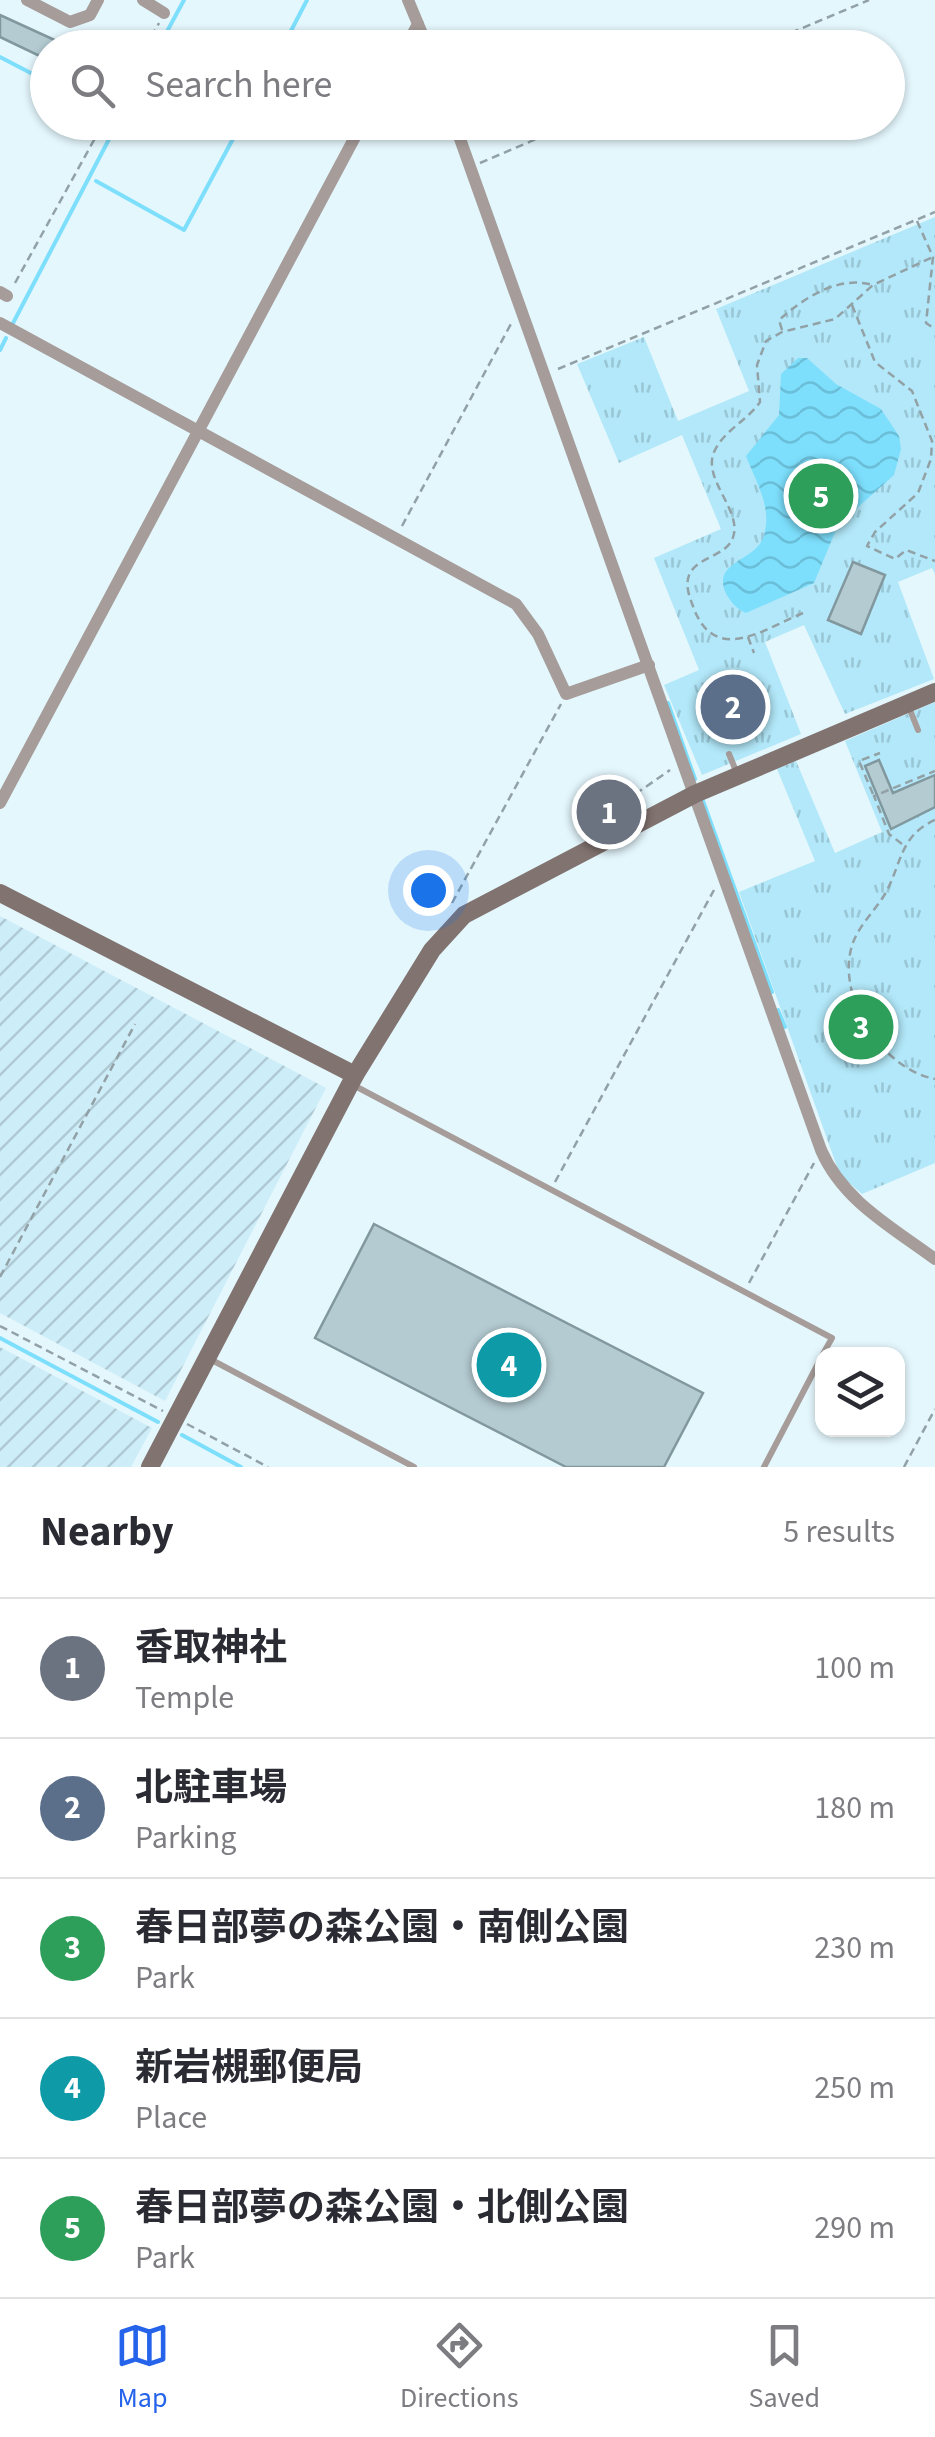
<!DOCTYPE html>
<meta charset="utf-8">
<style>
:root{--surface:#fff;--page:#f2f2f3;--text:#2b2b33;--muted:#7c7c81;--line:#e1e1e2;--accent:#2563eb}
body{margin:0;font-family:"Source Sans 3","Noto Sans JP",sans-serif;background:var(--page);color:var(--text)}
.controls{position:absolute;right:30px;bottom:30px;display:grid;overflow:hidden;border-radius:20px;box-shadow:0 2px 8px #0004}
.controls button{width:90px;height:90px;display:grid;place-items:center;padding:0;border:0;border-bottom:2px solid var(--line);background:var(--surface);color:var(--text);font:50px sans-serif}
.you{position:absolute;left:428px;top:890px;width:35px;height:35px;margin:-25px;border:8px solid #fff;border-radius:50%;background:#1a73e8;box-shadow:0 0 0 15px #1a73e833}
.badge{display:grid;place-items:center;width:65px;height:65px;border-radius:50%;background:var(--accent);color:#fff;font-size:32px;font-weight:700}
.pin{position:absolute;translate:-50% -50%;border:5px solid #fff;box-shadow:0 2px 10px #0006}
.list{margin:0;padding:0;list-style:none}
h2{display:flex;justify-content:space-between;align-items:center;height:130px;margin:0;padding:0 40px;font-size:42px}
h2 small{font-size:32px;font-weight:400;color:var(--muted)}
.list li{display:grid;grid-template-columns:65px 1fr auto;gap:30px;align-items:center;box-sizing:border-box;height:140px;padding:0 40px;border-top:2px solid var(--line)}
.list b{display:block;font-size:38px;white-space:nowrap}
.list p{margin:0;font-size:32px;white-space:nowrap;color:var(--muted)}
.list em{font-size:32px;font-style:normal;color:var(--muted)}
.icon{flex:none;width:55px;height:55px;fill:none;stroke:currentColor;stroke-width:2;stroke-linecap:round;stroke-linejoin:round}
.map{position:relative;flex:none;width:935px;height:1467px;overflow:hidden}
.search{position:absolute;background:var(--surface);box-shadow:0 2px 8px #0004;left:30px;right:30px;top:30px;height:110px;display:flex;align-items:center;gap:25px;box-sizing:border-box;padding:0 35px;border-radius:55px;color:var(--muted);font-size:38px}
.sheet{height:830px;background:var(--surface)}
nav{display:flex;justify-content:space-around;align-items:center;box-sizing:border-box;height:140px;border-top:2px solid var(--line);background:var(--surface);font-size:28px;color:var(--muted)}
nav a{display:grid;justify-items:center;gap:5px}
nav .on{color:var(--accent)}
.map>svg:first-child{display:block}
.industrial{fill:url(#industrial-furrows)}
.park{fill:url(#park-tufts)}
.water{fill:url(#water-waves)}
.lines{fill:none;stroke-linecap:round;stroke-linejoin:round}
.stream{stroke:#7ddffc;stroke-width:4}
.building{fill:#b4cbd2;stroke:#82989f;stroke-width:2.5}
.path{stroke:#92a1a6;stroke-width:2.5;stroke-dasharray:8 5;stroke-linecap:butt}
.lane{stroke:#a69c9a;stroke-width:6}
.street{stroke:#a69c9a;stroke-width:12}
.secondary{stroke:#817370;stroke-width:18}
</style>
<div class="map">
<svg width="935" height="1467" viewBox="0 0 935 1467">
<defs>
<pattern id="industrial-furrows" width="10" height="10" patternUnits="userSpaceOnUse" patternTransform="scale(2.5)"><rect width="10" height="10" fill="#cdedf8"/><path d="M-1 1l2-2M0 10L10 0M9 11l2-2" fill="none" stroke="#afcad4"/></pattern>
<pattern id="park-tufts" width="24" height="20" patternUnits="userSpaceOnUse" patternTransform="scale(2.5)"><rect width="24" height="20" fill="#b2e8f9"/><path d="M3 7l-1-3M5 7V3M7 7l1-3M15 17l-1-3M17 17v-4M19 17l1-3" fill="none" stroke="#98c6d5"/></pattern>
<pattern id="water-waves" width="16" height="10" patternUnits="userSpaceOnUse" patternTransform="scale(2.5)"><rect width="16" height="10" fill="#7ddffc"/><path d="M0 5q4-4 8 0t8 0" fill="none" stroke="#6bbed7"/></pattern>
</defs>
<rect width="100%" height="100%" fill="#e4f7fd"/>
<g class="industrial">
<polygon points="0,916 326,1088 165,1401 0,1313"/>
<polygon points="0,1347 152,1428 131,1467 0,1467"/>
</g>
<g class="park">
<polygon points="935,217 935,574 932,568 898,582 934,679 845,714 804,625 765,642 801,734 702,775 664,685 699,670 654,558 721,529 682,435 619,463 577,364 644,337 678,421 749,391 716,309"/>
<polygon points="935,702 935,1163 862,1194 840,1175 739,892 815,861 777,769 796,761 835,853 882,832 845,741"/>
</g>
<path class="water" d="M798,358H807L836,384L881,409L899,436L901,449L894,475L838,525L814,583L746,613C732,608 714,583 728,569C742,555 761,553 765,531C771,505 755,480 746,456L779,415L781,374Z"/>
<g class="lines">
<g class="stream">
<polyline points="158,48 184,0"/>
<polyline points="282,48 307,0"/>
<polyline points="0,57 48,82"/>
<polyline points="96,181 184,230 242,122"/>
<polyline points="11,327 118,122"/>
<polyline points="0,350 6,338"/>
<polyline points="668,703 695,779"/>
<polyline points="703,801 772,992"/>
<polyline points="778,1010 785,1027"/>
<polyline points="0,1338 158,1422"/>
<polyline points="182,1435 241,1467"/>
</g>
</g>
<g class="building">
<polygon points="0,15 72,48 48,48 48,60 0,37"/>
<polygon points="853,562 885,575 861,634 828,620"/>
<polygon points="879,760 893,793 935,775 935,807 891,829 865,766"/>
<polygon points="374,1224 703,1393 664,1467 566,1467 315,1338"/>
</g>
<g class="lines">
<g class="path">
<polyline points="145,48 159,23"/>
<polyline points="755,48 869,0"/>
<polyline points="480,163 576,122"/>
<polyline points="917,221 933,257 926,323 935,329"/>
<polyline points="15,283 104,122"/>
<polyline points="852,305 875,362 912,391 932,441 931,459 918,493 875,532 867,546 895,559 906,550 935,561"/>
<path d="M782,330L779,320C804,298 838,275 873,285"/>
<polyline points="558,369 935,212"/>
<polyline points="402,526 512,322"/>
<path d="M803,613C764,629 716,665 694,609C690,598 684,585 690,573C699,557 724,556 732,540C745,512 702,481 714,452C724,430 747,421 760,402L757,365L766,341L782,332L835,319L873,285L935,256"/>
<polyline points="748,637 754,653"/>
<polyline points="873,794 859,761 880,753"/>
<polyline points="614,809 670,770"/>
<path d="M935,820C899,836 902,864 885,894C873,914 854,929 850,954C841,1004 884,1069 935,1079"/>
<polyline points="902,844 889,834 874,796 935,771"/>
<polyline points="452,903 561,704"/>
<polyline points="555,1182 714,890"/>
<polyline points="0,1277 135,1024"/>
<polyline points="749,1283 814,1163"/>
<polyline points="0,1326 163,1411"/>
<polyline points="187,1424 268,1467"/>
<polyline points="904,1467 935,1409"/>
</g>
<g class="lane">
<polyline points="908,705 918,730"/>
<polyline points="729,754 736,771"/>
<polyline points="355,1086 832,1338 823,1354"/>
<polyline points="208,1358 414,1467"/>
<polyline points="764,1467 822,1356"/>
</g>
<g class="street">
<polyline points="27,0 70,22 90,15 98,0"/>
<polyline points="143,0 164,13"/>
<polyline points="408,0 428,48"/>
<polyline points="405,48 418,24"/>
<path d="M454,122L821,1150C843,1201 892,1227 935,1259"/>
<polyline points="0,292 7,296"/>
<polyline points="0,323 516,604 538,634 566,694 649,665"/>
<polyline points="0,803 363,122"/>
</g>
<g class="secondary">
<polyline points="0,893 355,1075"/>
<polyline points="150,1467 355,1075 432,950 464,915 695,794 935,692"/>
</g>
</g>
</svg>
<div class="controls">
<button><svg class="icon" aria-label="layers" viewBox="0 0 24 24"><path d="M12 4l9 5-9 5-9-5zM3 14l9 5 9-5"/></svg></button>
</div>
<div class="you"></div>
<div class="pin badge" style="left:609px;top:812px;background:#6b7280">1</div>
<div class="pin badge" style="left:733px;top:707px;background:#5c6f8a">2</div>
<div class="pin badge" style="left:861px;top:1027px;background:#2e9e5b">3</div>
<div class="pin badge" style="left:509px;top:1365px;background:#0f9aa8">4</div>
<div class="pin badge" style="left:821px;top:496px;background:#2e9e5b">5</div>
<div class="search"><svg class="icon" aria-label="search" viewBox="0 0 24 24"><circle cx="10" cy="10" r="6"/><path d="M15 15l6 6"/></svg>Search here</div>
</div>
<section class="sheet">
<h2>Nearby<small>5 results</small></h2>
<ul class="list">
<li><span class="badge" style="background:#6b7280">1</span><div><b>香取神社</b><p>Temple</p></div><em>100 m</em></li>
<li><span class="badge" style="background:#5c6f8a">2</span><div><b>北駐車場</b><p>Parking</p></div><em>180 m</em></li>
<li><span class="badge" style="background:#2e9e5b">3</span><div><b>春日部夢の森公園・南側公園</b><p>Park</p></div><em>230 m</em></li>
<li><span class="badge" style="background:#0f9aa8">4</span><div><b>新岩槻郵便局</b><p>Place</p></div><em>250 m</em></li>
<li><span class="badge" style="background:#2e9e5b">5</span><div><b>春日部夢の森公園・北側公園</b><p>Park</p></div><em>290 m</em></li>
</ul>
</section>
<nav>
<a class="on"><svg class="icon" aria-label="map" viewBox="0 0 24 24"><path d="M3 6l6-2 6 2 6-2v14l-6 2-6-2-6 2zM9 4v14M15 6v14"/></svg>Map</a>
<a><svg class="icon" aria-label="directions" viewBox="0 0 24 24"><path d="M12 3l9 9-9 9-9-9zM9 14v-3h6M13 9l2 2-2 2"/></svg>Directions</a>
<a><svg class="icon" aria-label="saved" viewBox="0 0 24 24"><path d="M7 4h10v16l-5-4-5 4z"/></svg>Saved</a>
</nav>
